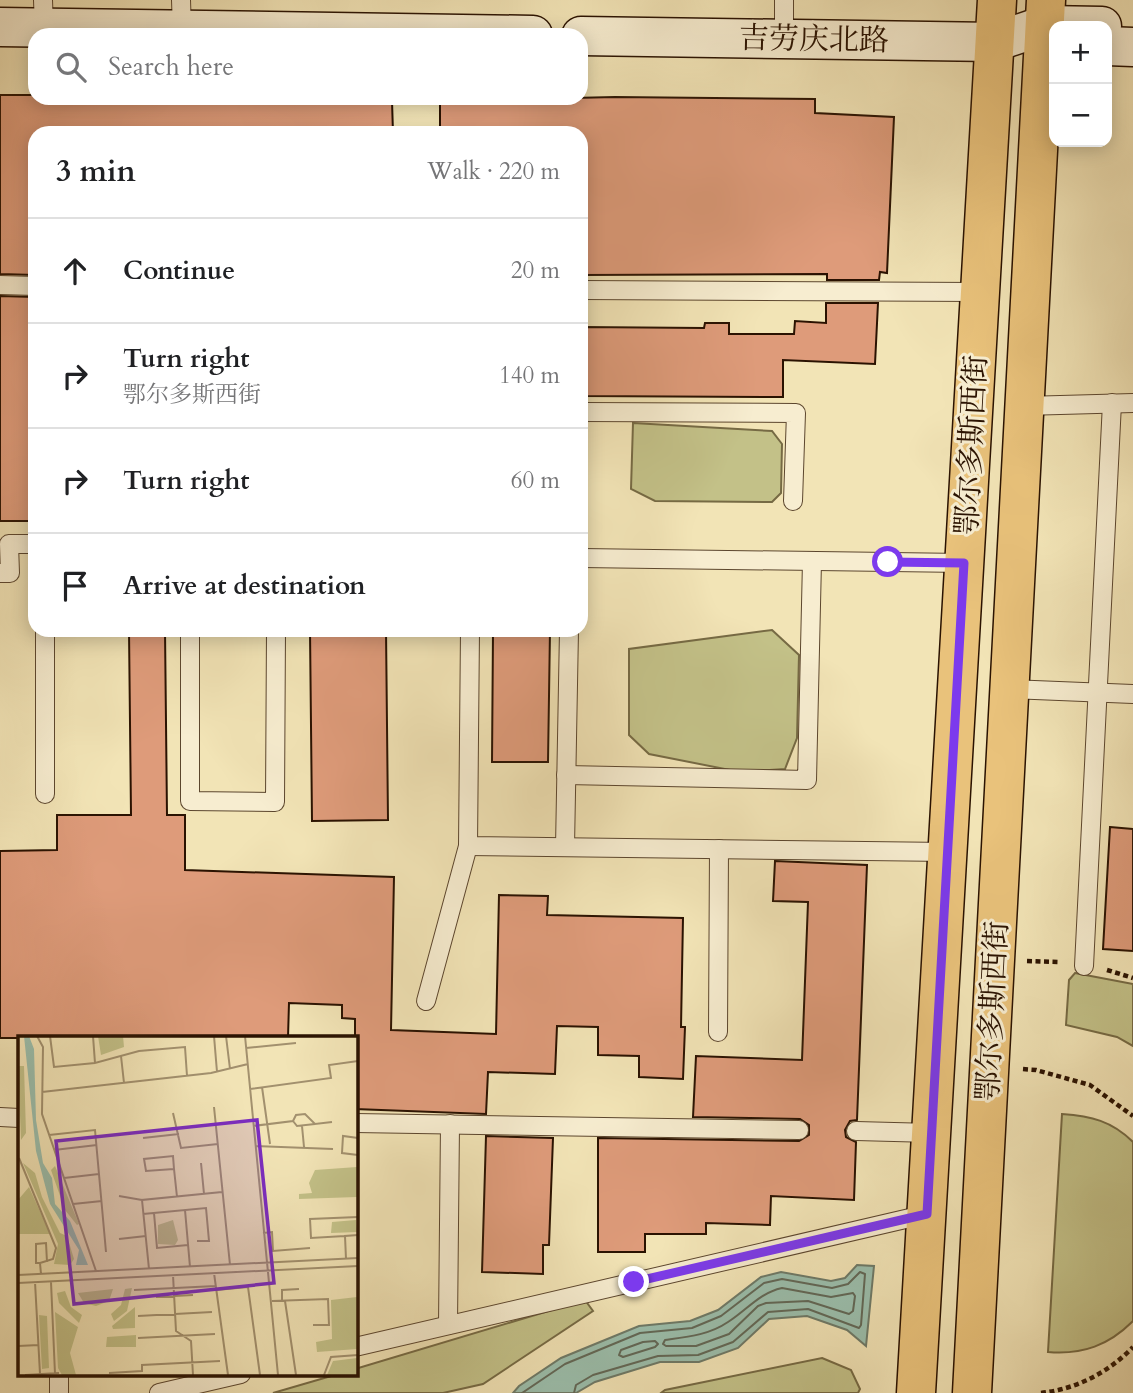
<!DOCTYPE html>
<meta charset="utf-8">
<style>
:root{--surface:#fff;--page:#f2f2f2;--text:#202124;--muted:#757577;--line:#e0e0e0}
body{margin:0;font-family:Cardo,"Noto Serif SC",serif;background:var(--page);color:var(--text)}
.controls{position:absolute;right:21px;top:21px;display:grid;overflow:hidden;border-radius:14px;box-shadow:0 4px 18px #0003}
.controls button{width:63px;height:63px;display:grid;place-items:center;padding:0;border:0;border-bottom:2px solid var(--line);background:var(--surface);color:var(--text);font:35px sans-serif}
.stop{position:absolute;width:21px;height:21px;margin:-16px;border:5px solid #7c3aed;border-radius:50%;background:#fff}
.stop.end{background:#7c3aed;border-color:#fff;box-shadow:0 2px 7px #0008}
.list{margin:0;padding:0;list-style:none}
h2{display:flex;justify-content:space-between;align-items:center;height:91px;margin:0;padding:0 28px;font-size:30px}
h2 small{font-size:23px;font-weight:400;color:var(--muted)}
.list li{display:grid;grid-template-columns:46px 1fr auto;gap:21px;align-items:center;box-sizing:border-box;height:105px;padding:0 28px;border-top:2px solid var(--line)}
.list b{display:block;font-size:26px;white-space:nowrap}
.list p{margin:0;font-size:23px;white-space:nowrap;color:var(--muted)}
.list em{font-size:23px;font-style:normal;color:var(--muted)}
.icon{flex:none;width:38px;height:38px;fill:none;stroke:currentColor;stroke-width:2;stroke-linecap:round;stroke-linejoin:round}
.map{position:relative;flex:none;width:1133px;height:1393px;overflow:hidden}
.search{position:absolute;background:var(--surface);box-shadow:0 4px 18px #0003;left:28px;top:28px;width:560px;height:77px;display:flex;align-items:center;gap:18px;box-sizing:border-box;padding:0 24px;border-radius:21px;color:var(--muted);font-size:26px}
.panel{position:absolute;background:var(--surface);box-shadow:0 4px 18px #0003;left:28px;top:126px;width:560px;height:511px;border-radius:21px}
.map>svg:first-child{display:block}
.green{fill:#c3c188;stroke:#766a44;stroke-width:2}
.water{fill:#9bbfad;stroke:#6e7a68;stroke-width:2}
.lines{fill:none;stroke-linecap:round;stroke-linejoin:round}
.shore{stroke:#626857;stroke-width:2}
.building{fill:#de9b7a;stroke:#2a1201;stroke-width:2}
.lane-casing{stroke:#5c462e;stroke-width:20}
.secondary-casing{stroke:#2a1201;stroke-width:41}
.primary-casing{stroke:#2a1201;stroke-width:41}
.path{stroke:#2a1201;stroke-width:4.5;stroke-dasharray:5 3.5;stroke-linecap:butt}
.lane{stroke:#f7edd0;stroke-width:18}
.secondary{stroke:#f7edd0;stroke-width:38}
.primary{stroke:#e9c27b;stroke-width:38}
.route{stroke:#7c3aed;stroke-width:9}
.labels{text-anchor:middle;stroke-width:6;stroke-linejoin:round;paint-order:stroke}
.street-label{font-size:30px;fill:#2a1201;stroke:#f7edd0}
.inset-road{fill:none;stroke:#a2906e;stroke-width:2}
.view{fill:#7b2cbf;fill-opacity:0.15;stroke:#7b2cbf;stroke-width:3.5}
.inset-edge{fill:none;stroke:#2a1201;stroke-width:3.5}
</style>
<div class="map">
<svg width="1133" height="1393" viewBox="0 0 1133 1393">
<rect width="100%" height="100%" fill="#f2e4b6"/>
<filter id="stains"><feTurbulence type="fractalNoise" baseFrequency=".00286" numOctaves="4"/><feColorMatrix values="0 0 0 0 .2 0 0 0 0 .09 0 0 0 0 .02 0 0 0 .5 -.17"/></filter>
<radialGradient id="worn" r=".72"><stop offset=".6" stop-color="#630" stop-opacity="0"/><stop offset="1" stop-color="#630" stop-opacity=".3"/></radialGradient>
<g class="green">
<polygon points="633,423 772,431 782,444 781,493 772,502 655,501 631,489"/>
<polygon points="772,630 799,655 797,738 785,769 740,772 649,754 629,735 629,649"/>
<polygon points="1075,973 1133,984 1133,1046 1117,1037 1066,1025 1069,980"/>
<path d="M1062,1114C1091,1116 1112,1121 1133,1142V1321C1109,1345 1083,1355 1048,1352Z"/>
<polygon points="585,1300 593,1311 483,1384 443,1393 273,1393 338,1374 355,1374 355,1369"/>
<polygon points="822,1358 851,1370 860,1389 858,1393 661,1393 665,1390"/>
</g>
<polygon class="water" points="857,1265 874,1266 866,1346 847,1330 807,1316 769,1319 738,1348 699,1362 660,1362 595,1382 576,1393 513,1393 519,1386 561,1358 639,1326 690,1321 718,1310 761,1277 781,1272 831,1281 845,1278"/>
<g class="lines">
<g class="shore">
<path d="M782,1288L831,1297L853,1293L855,1296L853,1311L849,1314L808,1301L766,1303L758,1306L729,1334L696,1346H666L663,1344L665,1340C687,1337 709,1335 728,1322C747,1310 759,1293 782,1288Z"/>
<polygon points="655,1341 658,1344 655,1347 623,1357 619,1355 621,1350 643,1342"/>
<polyline points="522,1393 565,1364 640,1333 692,1328 721,1316 764,1283 782,1279 832,1288 848,1284 860,1272 865,1274 861,1325 859,1328 808,1309 768,1312 733,1342 698,1355 658,1356 593,1375 576,1385 574,1393"/>
</g>
</g>
<g class="building">
<polygon points="0,95 35,95 35,98 392,101 393,133 35,133 35,275 0,274"/>
<polygon points="615,97 815,99 815,113 894,117 887,273 880,272 879,280 827,280 827,274 581,275 581,133 440,133 440,101"/>
<polygon points="0,296 35,297 35,521 0,521"/>
<polygon points="826,303 878,303 875,364 783,360 783,397 581,396 581,327 704,328 705,323 729,323 729,334 794,334 795,321 826,323"/>
<polygon points="129,630 165,630 167,815 185,815 185,870 394,877 391,1030 496,1034 499,895 548,896 547,915 683,918 681,1027 685,1027 683,1079 639,1077 639,1056 598,1055 598,1027 557,1026 555,1074 488,1072 486,1114 355,1109 355,1019 342,1018 342,1005 289,1003 288,1038 0,1038 0,851 57,850 57,815 131,815"/>
<polygon points="310,630 386,630 388,820 312,821"/>
<polygon points="504,630 550,630 548,762 492,762 493,632 504,632"/>
<polygon points="1110,827 1133,829 1133,951 1103,949"/>
<polygon points="775,861 867,865 857,1120 850,1121 845,1130 846,1137 856,1142 854,1200 771,1196 770,1225 706,1223 706,1234 645,1234 645,1252 598,1252 598,1138 799,1141 809,1135 809,1125 800,1119 693,1117 696,1056 802,1060 808,902 773,901"/>
<polygon points="486,1136 553,1138 549,1245 543,1245 543,1274 482,1272"/>
</g>
<g class="lines">
<defs>
<g id="lane">
<polyline points="43,0 44,28"/>
<polyline points="181,0 182,30"/>
<polyline points="784,39 784,0"/>
<polyline points="0,285 35,286"/>
<polyline points="581,290 980,292"/>
<polyline points="1024,406 1133,403"/>
<polyline points="581,412 796,413 793,501"/>
<polyline points="581,558 964,563"/>
<polyline points="0,573 10,573 9,544 35,544"/>
<polyline points="45,630 45,794"/>
<polyline points="190,630 190,801 275,802 276,630"/>
<polyline points="470,630 468,846 948,852"/>
<polyline points="1009,689 1133,694"/>
<polyline points="566,775 807,780 812,561"/>
<polyline points="565,847 569,630"/>
<polyline points="1084,966 1112,403"/>
<polyline points="426,1001 468,846"/>
<polyline points="718,1032 719,849"/>
<polyline points="0,1117 19,1118"/>
<polyline points="355,1123 799,1130"/>
<polyline points="856,1131 932,1133"/>
<polyline points="448,1325 450,1124"/>
<polyline points="355,1347 927,1214"/>
<polyline points="59,1393 59,1374"/>
<polyline points="159,1393 241,1374"/>
</g>
<g id="secondary">
<polyline points="0,27 533,35"/>
<polyline points="581,36 995,42 1045,25 1102,26"/>
<polyline points="1107,46 1133,47"/>
</g>
<g id="primary">
<polyline points="916,1393 997,0"/>
<polyline points="972,1393 1046,0"/>
</g>
</defs>
<use href="#lane" class="lane-casing"/>
<use href="#secondary" class="secondary-casing"/>
<use href="#primary" class="primary-casing"/>
<g class="path">
<polyline points="1027,961 1060,962"/>
<polyline points="1107,970 1133,978"/>
<polyline points="1023,1069 1036,1070 1090,1085 1133,1116"/>
<path d="M1041,1393C1076,1389 1108,1373 1133,1347"/>
</g>
<use href="#lane" class="lane"/>
<use href="#secondary" class="secondary"/>
<use href="#primary" class="primary"/>
</g>
<g class="lines">
<polyline class="route" points="634,1282 927,1214 964,563 888,562"/>
</g>
<g class="labels">
<g class="street-label">
<text transform="translate(814 39) rotate(1)" y="10">吉劳庆北路</text>
<text transform="translate(971 445) rotate(-87)" y="10">鄂尔多斯西街</text>
<text transform="translate(992 1011) rotate(-87)" y="10">鄂尔多斯西街</text>
</g>
</g>
<g transform="translate(18 1036)">
<rect width="340" height="340" fill="#f2e4b6"/>
<path d="M80,0H105L106,11L83,19ZM0,30H6L8,97L3,104ZM5,127L17,137L24,161L42,197L49,200L56,223L52,229L36,228L40,208ZM37,130L61,188L59,189L47,174L33,134ZM339,131V161L281,163V158L294,157L291,147L297,134ZM11,151L32,198H0V164ZM155,184L160,204L157,209L140,208V189ZM338,184L339,196L313,197L314,186ZM114,252L109,275L96,285L93,278L103,269L107,253ZM95,253L91,265L78,270L66,267L60,257ZM47,255L53,271L64,279L61,287L41,267L39,257ZM339,261V313L299,316L298,306L314,303L313,264ZM117,271V292L95,293L94,290ZM37,276L60,291L52,317L58,339H44L40,332ZM21,279L29,280L31,332L24,333ZM118,299V311H88L89,301ZM339,322V339H309L315,325Z" fill="#c3c188"/>
<path d="M6,0H11L16,13L18,84L25,127L34,142L37,168L52,185L70,229H58L61,214L32,168L18,115Z" fill="#9bbfad"/>
<path class="inset-road" d="M19,0L25,11L24,78L78,235M32,0L36,31L77,27M75,0L77,27L121,15L167,11L169,40M196,0L199,36M208,0L212,33M227,0L260,339M228,12L278,7M103,20L106,47M244,51L252,108M232,53L313,42L311,29L340,25M24,56L193,37L230,28M196,71L212,229M155,77L163,112L200,108M275,85L279,90L297,88M235,90L275,85L278,79L287,78L297,88L314,86M284,90L286,111M0,98V122M31,99L77,94L88,216M125,102L161,98M340,102L325,100L324,117L340,119M237,110L315,113M36,114L79,109M1,122L38,212L35,223L22,227L23,238M183,127L186,158M156,133L128,135L126,123L155,120L156,133L159,161M46,142L81,138M101,160L124,164M55,168L84,165M167,174L172,231M136,177L139,212L170,209M125,178L188,172L191,205H179M245,197L254,196L255,215L292,212M327,200L293,202L292,183L340,181M101,203L128,200M328,223L327,200L340,199M22,227H18V208L28,207L29,226M131,233L124,164L204,156M196,237L210,339M0,239L340,222M155,239L158,295L173,305L175,339M17,246L22,338M33,246L37,338M0,247L340,230M116,254L198,250M198,254L230,251L242,339M138,261L175,259M254,265L310,263L311,289H295M264,265V254L281,253M267,265L278,339M120,280L194,276M120,302L197,298M0,310L21,309M91,337L124,335V329L202,325M7,339L41,337M306,339L313,321L340,319"/>
<path class="view" d="M239,84L256,247L56,268L38,105Z"/>
<rect width="340" height="340" class="inset-edge"/>
</g>
<rect width="100%" height="100%" filter="url(#stains)"/>
<rect width="100%" height="100%" fill="url(#worn)"/>
</svg>
<div class="controls">
<button>+</button>
<button>−</button>
</div>
<div class="stop" style="left:888px;top:562px"></div>
<div class="stop end" style="left:634px;top:1282px"></div>
<div class="search"><svg class="icon" aria-label="search" viewBox="0 0 24 24"><circle cx="10" cy="10" r="6"/><path d="M15 15l6 6"/></svg>Search here</div>
<section class="panel">
<h2>3 min<small>Walk · 220 m</small></h2>
<ul class="list">
<li><svg class="icon" aria-label="ahead" viewBox="0 0 24 24"><path d="M12 20V5M6 11l6-6 6 6"/></svg><div><b>Continue</b></div><em>20 m</em></li>
<li><svg class="icon" aria-label="right" viewBox="0 0 24 24"><path d="M7 20v-9h11M14 6l5 5-5 5"/></svg><div><b>Turn right</b><p>鄂尔多斯西街</p></div><em>140 m</em></li>
<li><svg class="icon" aria-label="right" viewBox="0 0 24 24"><path d="M7 20v-9h11M14 6l5 5-5 5"/></svg><div><b>Turn right</b></div><em>60 m</em></li>
<li><svg class="icon" aria-label="arrive" viewBox="0 0 24 24"><path d="M6 21V4h12l-3 4 3 4H6"/></svg><div><b>Arrive at destination</b></div></li>
</ul>
</section>
</div>
